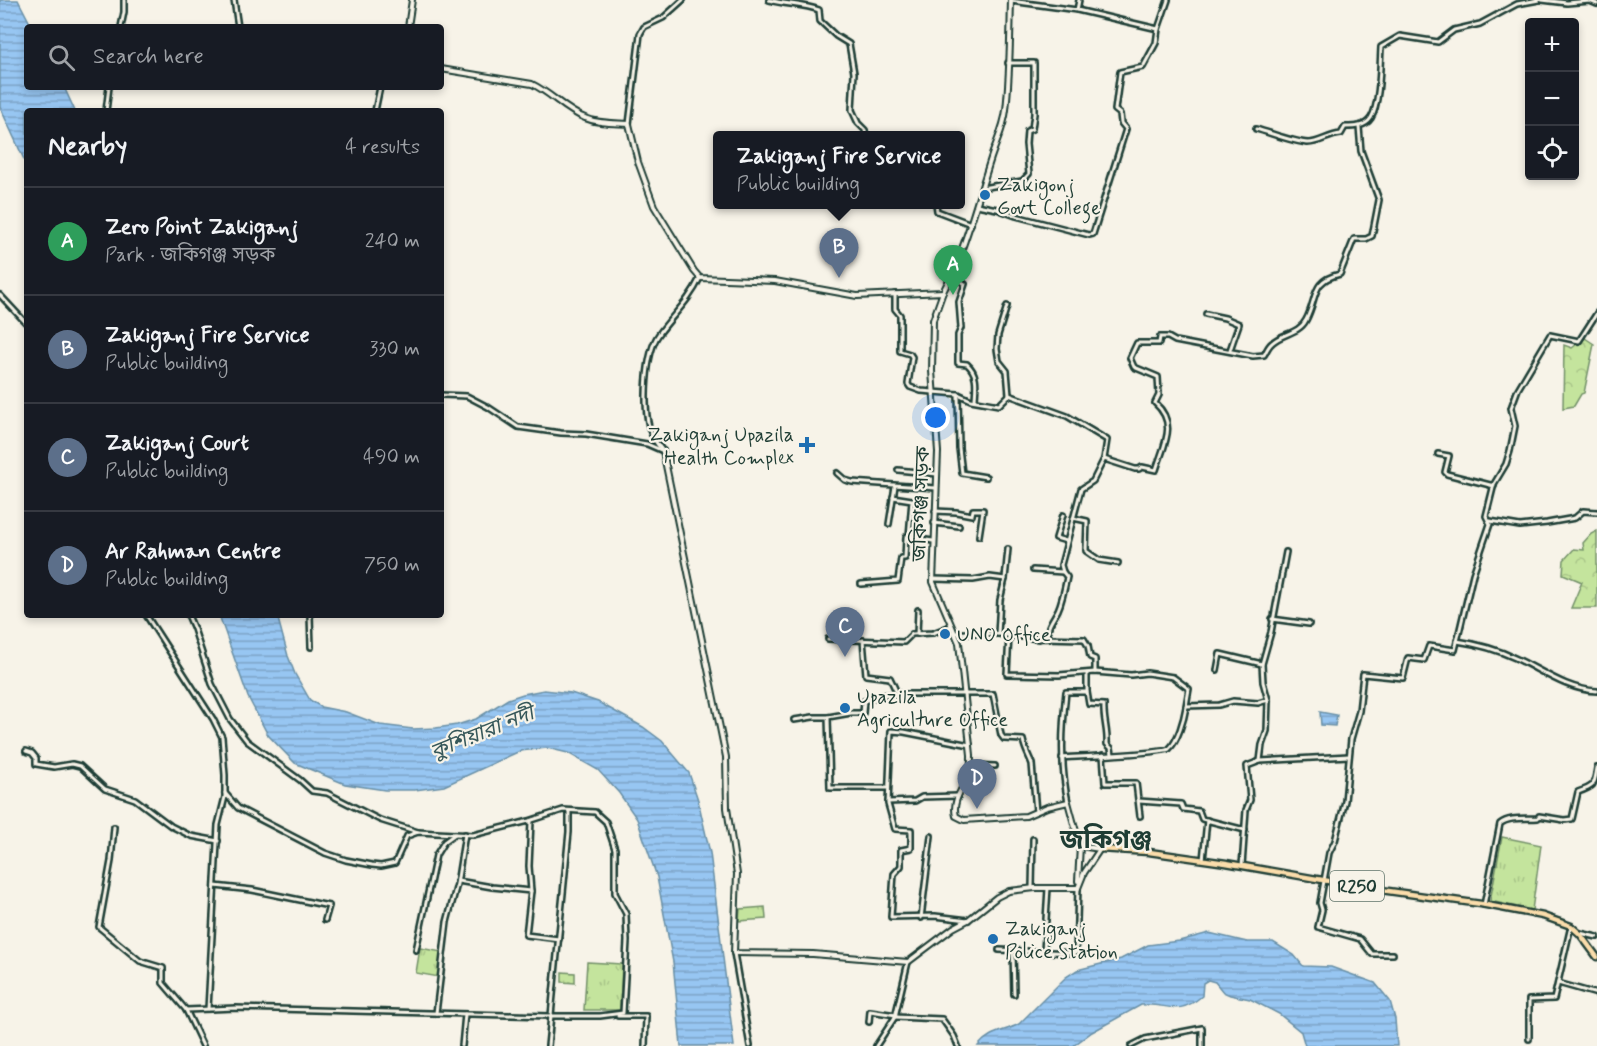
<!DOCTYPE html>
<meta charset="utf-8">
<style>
:root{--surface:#171b24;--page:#242831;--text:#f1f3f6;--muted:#9ea1a6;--line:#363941;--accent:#1f6fb2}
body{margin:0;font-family:Mynerve,"Noto Sans Bengali",sans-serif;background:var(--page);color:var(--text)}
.controls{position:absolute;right:18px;top:18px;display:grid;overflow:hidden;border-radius:6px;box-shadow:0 3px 9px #0003}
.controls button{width:54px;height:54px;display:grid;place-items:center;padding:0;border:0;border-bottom:2px solid var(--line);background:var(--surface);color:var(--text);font:30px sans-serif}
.you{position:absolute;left:936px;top:418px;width:21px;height:21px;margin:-15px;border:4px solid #fff;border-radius:50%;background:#1a73e8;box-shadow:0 0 0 9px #1a73e833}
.badge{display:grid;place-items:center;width:39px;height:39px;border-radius:50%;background:var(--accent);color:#fff;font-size:20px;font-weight:700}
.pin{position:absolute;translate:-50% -50px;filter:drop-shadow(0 2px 3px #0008)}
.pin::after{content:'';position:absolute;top:32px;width:21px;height:18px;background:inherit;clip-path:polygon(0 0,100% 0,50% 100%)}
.popup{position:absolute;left:713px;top:131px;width:252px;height:78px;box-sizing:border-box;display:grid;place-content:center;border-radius:6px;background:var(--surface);filter:drop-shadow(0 2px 4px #0005);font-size:20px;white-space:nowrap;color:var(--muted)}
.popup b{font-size:22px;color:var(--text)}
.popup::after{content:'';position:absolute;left:50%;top:100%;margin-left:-12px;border:12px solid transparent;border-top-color:var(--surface)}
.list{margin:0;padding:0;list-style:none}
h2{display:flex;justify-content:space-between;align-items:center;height:78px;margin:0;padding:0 24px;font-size:26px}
h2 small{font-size:20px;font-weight:400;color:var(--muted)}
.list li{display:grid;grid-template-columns:39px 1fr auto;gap:18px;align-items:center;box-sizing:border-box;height:108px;padding:0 24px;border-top:2px solid var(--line)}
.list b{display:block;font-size:22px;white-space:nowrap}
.list p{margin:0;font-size:20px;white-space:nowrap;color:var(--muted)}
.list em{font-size:20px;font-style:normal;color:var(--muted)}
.icon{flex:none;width:33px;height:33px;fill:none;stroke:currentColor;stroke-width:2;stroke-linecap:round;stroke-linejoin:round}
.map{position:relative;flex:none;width:1597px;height:1046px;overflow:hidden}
.search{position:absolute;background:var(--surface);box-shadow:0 3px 9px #0003;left:24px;top:24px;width:420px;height:66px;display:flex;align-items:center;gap:15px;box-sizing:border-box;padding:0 21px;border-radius:6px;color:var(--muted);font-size:22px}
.panel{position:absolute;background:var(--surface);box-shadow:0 3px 9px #0003;left:24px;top:108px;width:420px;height:510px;border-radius:6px}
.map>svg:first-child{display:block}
.forest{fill:url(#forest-crowns);stroke:#729068;stroke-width:1.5}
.park{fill:url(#park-tufts);stroke:#729068;stroke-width:1.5}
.water{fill:url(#water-rules);stroke:#678fa6;stroke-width:1.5}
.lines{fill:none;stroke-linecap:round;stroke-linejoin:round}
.minor-casing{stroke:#1f3d34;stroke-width:8}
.tertiary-casing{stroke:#1f3d34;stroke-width:8}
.secondary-casing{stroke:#1f3d34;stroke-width:8}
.primary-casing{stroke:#1f3d34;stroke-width:9}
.minor{stroke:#f7f3e8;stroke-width:3}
.tertiary{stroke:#f7f3e8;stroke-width:4}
.secondary{stroke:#f7f3e8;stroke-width:4}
.primary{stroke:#fbddab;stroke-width:4.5}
.poi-dot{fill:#1f6fb2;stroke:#f7f3e8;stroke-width:2}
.labels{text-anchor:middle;stroke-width:4.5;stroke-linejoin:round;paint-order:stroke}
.shield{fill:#f7f3e8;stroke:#60746a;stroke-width:1.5}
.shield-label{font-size:18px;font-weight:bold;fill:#1f3d34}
.poi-label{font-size:20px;fill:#1f3d34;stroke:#f7f3e8;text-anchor:start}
.street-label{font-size:20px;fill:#1f3d34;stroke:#f7f3e8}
.water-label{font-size:21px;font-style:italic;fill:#37585a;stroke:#f7f3e8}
.district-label{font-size:26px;font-weight:bold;fill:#1f3d34;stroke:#f7f3e8}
</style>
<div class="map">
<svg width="1597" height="1046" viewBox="0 0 1597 1046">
<defs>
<pattern id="forest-crowns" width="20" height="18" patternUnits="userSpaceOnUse" patternTransform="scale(1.5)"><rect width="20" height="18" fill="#c4e49d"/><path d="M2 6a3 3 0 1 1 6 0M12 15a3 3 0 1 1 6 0" fill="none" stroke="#a8c488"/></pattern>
<pattern id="park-tufts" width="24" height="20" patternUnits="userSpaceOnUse" patternTransform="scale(1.5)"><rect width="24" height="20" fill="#c4e49d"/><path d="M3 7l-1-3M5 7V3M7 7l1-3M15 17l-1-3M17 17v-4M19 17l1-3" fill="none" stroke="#a8c488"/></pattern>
<pattern id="water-rules" width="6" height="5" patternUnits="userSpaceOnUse" patternTransform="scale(1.5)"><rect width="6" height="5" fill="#97c6f2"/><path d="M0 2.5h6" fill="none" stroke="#7ba2c5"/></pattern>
</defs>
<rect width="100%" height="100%" fill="#f7f3e8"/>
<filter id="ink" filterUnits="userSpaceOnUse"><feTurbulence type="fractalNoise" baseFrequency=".0167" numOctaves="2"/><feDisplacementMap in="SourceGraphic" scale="12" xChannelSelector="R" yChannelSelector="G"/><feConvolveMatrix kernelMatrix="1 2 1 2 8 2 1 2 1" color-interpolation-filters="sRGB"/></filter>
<g filter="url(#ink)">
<g class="forest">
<polygon points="1585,338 1594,344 1584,393 1581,394 1574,406 1563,408 1564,345 1572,348"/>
<polygon points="1597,531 1597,608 1571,608 1582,582 1563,574 1564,560 1574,549 1584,550 1583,543 1591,534"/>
</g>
<g class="park">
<polygon points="1502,837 1541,845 1532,910 1490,901"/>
<polygon points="765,907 766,919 739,921 740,909"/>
<polygon points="420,948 442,952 439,977 416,973"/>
<polygon points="587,962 622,964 620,1010 584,1010"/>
<polygon points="562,972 575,973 575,983 562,982"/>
</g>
<g class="water">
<polygon points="0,0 18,0 32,27 27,27 27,87 64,87 75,111 27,111 27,166 0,107"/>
<polygon points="219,615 277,615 288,656 295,674 310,700 321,707 346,712 380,725 413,729 436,728 457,725 476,719 508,699 523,694 544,690 571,693 598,702 643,727 662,741 689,773 698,800 710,853 734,1046 681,1046 673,962 657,877 637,819 619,793 598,770 568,753 547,748 520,751 444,786 415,790 385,790 345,784 295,763 268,735 248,697"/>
<polygon points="1320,712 1337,715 1335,726 1321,725"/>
<path d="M1209,933L1247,942H1273L1294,955L1303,966L1331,967L1375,983L1390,1001L1395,1019L1397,1046H1305L1301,1032L1279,1014L1250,999L1230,995L1223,992L1215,982L1208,980L1203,983L1202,996C1176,1018 1167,1002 1141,1005L1092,1032L1073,1046H978C990,1031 1004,1032 1019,1024L1066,977L1077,970L1121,959L1148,945L1179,941Z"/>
</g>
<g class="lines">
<defs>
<g id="minor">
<polyline points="234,0 238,27"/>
<path d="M769,0C786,5 803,4 819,10L820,21L836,36L849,44L854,73L852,110L858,123L865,130L866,136"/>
<polyline points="1542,0 1567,3 1590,1 1597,4"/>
<polyline points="1011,1 1077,10 1158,29 1168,0"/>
<polyline points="1077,10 1079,0"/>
<polyline points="121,27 124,12 124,0"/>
<polyline points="106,111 109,87"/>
<polyline points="375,111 380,87"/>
<polyline points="629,124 640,34 644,27 663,18 683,0"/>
<path d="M1256,129C1271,133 1293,142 1308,143C1320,143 1328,135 1341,134L1345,127C1354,127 1365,127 1371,118C1380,104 1380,64 1381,47L1400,36L1438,42L1454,30L1480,24L1517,4L1539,0"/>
<polyline points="982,188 1022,181 1029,174 1026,144 1027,131 1032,129 1034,114 1034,63 1008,63"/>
<polyline points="936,204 937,211 971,224"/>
<polyline points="977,205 997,209 1016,216 1089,235 1093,234 1126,129 1121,123 1120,114 1115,110 1120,72 1143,67 1156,43 1158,29"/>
<path d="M952,275L965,284L959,302L961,328L958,335V363L967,364C978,374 976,385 975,399"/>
<polyline points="895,294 895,309 900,315 900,351 910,354 912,357 908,384 910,387 921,391 958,394 971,400 999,405 1009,395 1007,371 999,361 997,349 998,335 1007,306"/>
<polyline points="0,295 27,324"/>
<polyline points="1206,314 1225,318 1239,324 1230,350"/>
<polyline points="958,394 959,448 962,473 986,477"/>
<polyline points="441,395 467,396 488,407 518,427 561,433 586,434 647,444 663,451"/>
<polyline points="1009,395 1067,416 1107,440 1104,459"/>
<path d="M662,450C657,444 652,437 650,430C643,408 645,353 659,334C674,313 688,303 700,278"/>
<polyline points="1438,454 1449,456 1445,472 1447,474 1494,486"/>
<polyline points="898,470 937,474"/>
<polyline points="837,473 845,480 852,482 936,488"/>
<polyline points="893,497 912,500 909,536"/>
<polyline points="935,511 956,512 972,515 973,510 983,510 979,536"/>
<polyline points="1063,515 1056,538 1066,541"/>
<polyline points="1073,518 1087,521 1086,551 1099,560 1118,563"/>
<polyline points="1490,521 1520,526 1547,523 1575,518 1583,511 1597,512"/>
<polyline points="934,523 959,526"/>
<polyline points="889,524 895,486"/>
<polyline points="1033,570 1063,572"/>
<polyline points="933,579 973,580 990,577 1005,579"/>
<polyline points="861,584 898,581 901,558 905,558 906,537 933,541"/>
<polyline points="146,615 213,719 222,737 225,775 225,797 218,825 208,1009"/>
<polyline points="188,615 194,629 212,684 230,719 247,741 300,780 312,791 327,793 380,820 418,832"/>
<polyline points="310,615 311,647"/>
<polyline points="1272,619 1309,624"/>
<polyline points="956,633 998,634 1039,639 1042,638 1084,639 1088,646 1090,657 1095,659 1095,672"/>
<polyline points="917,634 918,610"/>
<polyline points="998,634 1000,600 1005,579 1008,549"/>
<polyline points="1009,635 1007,674 1059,675 1095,672 1131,675 1147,673 1173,677 1189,689 1186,706 1219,705 1233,701 1258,703 1268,700"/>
<path d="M1047,638C1047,626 1052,621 1058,610C1062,601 1065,587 1067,577L1063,572L1061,565L1081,489L1093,481L1104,459L1135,469H1139L1142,467L1156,470C1164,444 1178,424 1155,403L1159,395L1158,377L1134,367L1130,358L1137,343H1159L1160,337H1168L1175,341L1253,356L1264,355C1266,352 1268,346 1272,343C1282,333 1299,334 1306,320C1318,298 1310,281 1340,274L1354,239H1366L1372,236L1379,200L1361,151L1359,127"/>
<polyline points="828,639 904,642 912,634 933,633 951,626"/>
<polyline points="863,640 866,675 890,678 897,693"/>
<path d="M1457,641C1477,644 1496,649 1515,658C1541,670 1567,690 1597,691"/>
<polyline points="1217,670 1220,654 1262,664"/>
<path d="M1087,673V692L1089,704L1104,705C1103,719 1108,730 1107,744L1111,748L1112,754"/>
<path d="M828,717L851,713H863L864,701L882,695L907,694H993L1001,735L1004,739L1023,740C1025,750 1029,756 1032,764L1036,812"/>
<polyline points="794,720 813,717 828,717 830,788 887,788"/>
<polyline points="26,751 32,753 36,758 36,764 54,767 72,764 80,766 105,789 135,799 171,826 191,836 218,841"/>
<polyline points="1103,755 1105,783 1136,783 1140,816"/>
<path d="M1062,758C1076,757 1164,753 1169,749C1178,741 1184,719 1186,707"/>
<polyline points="1260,761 1262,745 1267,731 1268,700 1263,682 1262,664 1271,632 1286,552"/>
<polyline points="971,765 995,766"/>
<polyline points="225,793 238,808 325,853 346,860 372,865 381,866 395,863 407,836 418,832 473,835 529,821 563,810 595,812 606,822 615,849 615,893 626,914 627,941 623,1013 600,1016 551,1016"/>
<polyline points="1139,801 1181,804 1183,809 1199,811 1202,819 1245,830"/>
<polyline points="888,802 915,801 922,797 958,796"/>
<path d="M1068,802C1060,765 1062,729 1066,692H1087"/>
<polyline points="114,827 111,861 99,927 140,961 163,968 163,983 186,1010 203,1046"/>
<polyline points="1203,860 1207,820"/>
<polyline points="1242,866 1246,810 1250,800 1247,766 1260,761 1349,756"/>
<polyline points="458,881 492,887 531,891 526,935 559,939"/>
<polyline points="215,886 252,890 329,906 325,920"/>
<polyline points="1032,888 1033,839"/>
<polyline points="531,891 529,866 531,821"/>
<path d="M1484,905L1500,824C1509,816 1526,819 1538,818L1539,816L1564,820L1572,819L1578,792C1595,786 1594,786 1597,768"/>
<polyline points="921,918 931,836"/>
<polyline points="968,920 935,916 891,917 894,874 901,866 901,850 911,848 911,830 895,829 888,804 891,731 904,732 970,745"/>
<polyline points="1580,933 1597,937"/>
<polyline points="416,950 436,855 444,842 455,834"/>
<polyline points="999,950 1076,953 1078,888"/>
<polyline points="1013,951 1014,994"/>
<polyline points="1044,951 1048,888"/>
<polyline points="734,953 750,1046"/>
<polyline points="1393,954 1372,954 1360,939 1318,927 1322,910 1320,903 1329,853 1335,841 1345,801 1351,739 1359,711 1363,674 1403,678 1408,658 1424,660 1429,646 1455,650 1473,574 1490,524 1486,516 1494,484 1506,464 1510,451 1515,426 1511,408 1518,389 1550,335 1579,341 1597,313"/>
<polyline points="1558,983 1597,994"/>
<polyline points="186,1010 236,1008 551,1016"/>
<polyline points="436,1013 447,922 457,884 465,834"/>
<polyline points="618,1016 646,1016 645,1046"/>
<polyline points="895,1017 942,1019 954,1036 958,1046"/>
<polyline points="869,1022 870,1011 896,1015"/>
<polyline points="1529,1039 1529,1000 1554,999 1571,926"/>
<polyline points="462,1046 465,1014"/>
<polyline points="548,1046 569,832 569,812"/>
<polyline points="876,1046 895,1017 908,962"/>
<polyline points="1131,1046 1145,1039 1202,1028 1202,1046"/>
</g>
<g id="tertiary">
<path d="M943,292C965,250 976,204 991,158C996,142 1004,128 1006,110C1010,74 1010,37 1011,0"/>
<polyline points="663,451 726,757 727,808 737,874 734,953 813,954 908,962 953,928 968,920 997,897 1009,891 1035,888 1078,888"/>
<polyline points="1078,881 1080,846"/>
<polyline points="1078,888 1084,873 1100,849"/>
</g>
<g id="secondary">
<polyline points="408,27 412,0"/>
<path d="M441,69L532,84C551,93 566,111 585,118C599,124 614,123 629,124L638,162L654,206L694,271L700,278L775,281L857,296L943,292L933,320L932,371L938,452L933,582L959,643L971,755C971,760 971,765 970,770C966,786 951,799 956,816L964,820L1026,816L1047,807L1068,802L1080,846L1100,849"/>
</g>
<polyline id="primary" points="1100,849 1149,852 1226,863 1374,889 1481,904 1543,916 1571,926 1580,934 1597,957"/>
</defs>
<use href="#minor" class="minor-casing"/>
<use href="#tertiary" class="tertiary-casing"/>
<use href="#secondary" class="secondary-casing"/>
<use href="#primary" class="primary-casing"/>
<use href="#minor" class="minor"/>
<use href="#tertiary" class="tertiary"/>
<use href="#secondary" class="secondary"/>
<use href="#primary" class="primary"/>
</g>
</g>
<g class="poi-dot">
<circle cx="985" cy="195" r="6"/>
<path d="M804 436h6v6h6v6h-6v6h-6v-6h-6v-6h6z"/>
<circle cx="945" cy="634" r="6"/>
<circle cx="845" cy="708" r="6"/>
<circle cx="993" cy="939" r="6"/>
</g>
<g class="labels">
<rect class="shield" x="1330" y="871" width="54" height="30" rx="4.5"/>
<g class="shield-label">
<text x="1357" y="892">R250</text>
</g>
<g class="poi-label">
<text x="997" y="191">Zakigonj<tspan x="997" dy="23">Govt College</tspan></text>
<text x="794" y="441" text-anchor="end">Zakiganj Upazila<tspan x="794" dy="23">Health Complex</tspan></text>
<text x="957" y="641">UNO Office</text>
<text x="857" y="703">Upazila<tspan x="857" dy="23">Agriculture Office</tspan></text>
<text x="1005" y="935">Zakiganj<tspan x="1005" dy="23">Police Station</tspan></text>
</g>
<g class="street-label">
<text transform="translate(920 504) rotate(-88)" y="7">জকিগঞ্জ সড়ক</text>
</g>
<g class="water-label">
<text transform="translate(482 732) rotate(-22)" y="7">কুশিয়ারা নদী</text>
</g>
<g class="district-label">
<text x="1106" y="848">জকিগঞ্জ</text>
</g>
</g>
</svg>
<div class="controls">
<button>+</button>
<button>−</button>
<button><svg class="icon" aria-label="locate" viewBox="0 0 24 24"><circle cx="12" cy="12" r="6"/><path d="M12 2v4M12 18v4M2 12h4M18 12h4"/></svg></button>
</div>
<div class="you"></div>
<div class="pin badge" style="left:953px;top:295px;background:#2e9e5b">A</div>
<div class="pin badge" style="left:839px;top:278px;background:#5c6f8a">B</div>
<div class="popup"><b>Zakiganj Fire Service</b>Public building</div>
<div class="pin badge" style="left:845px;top:657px;background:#5c6f8a">C</div>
<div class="pin badge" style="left:977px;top:809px;background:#5c6f8a">D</div>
<div class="search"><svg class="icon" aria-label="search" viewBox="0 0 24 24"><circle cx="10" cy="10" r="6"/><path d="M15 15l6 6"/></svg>Search here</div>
<section class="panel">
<h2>Nearby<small>4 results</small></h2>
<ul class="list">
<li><span class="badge" style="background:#2e9e5b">A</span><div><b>Zero Point Zakiganj</b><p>Park · জকিগঞ্জ সড়ক</p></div><em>240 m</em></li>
<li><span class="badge" style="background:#5c6f8a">B</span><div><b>Zakiganj Fire Service</b><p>Public building</p></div><em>330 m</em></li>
<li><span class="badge" style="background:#5c6f8a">C</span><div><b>Zakiganj Court</b><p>Public building</p></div><em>490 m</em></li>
<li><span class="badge" style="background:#5c6f8a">D</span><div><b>Ar Rahman Centre</b><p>Public building</p></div><em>750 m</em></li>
</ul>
</section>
</div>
